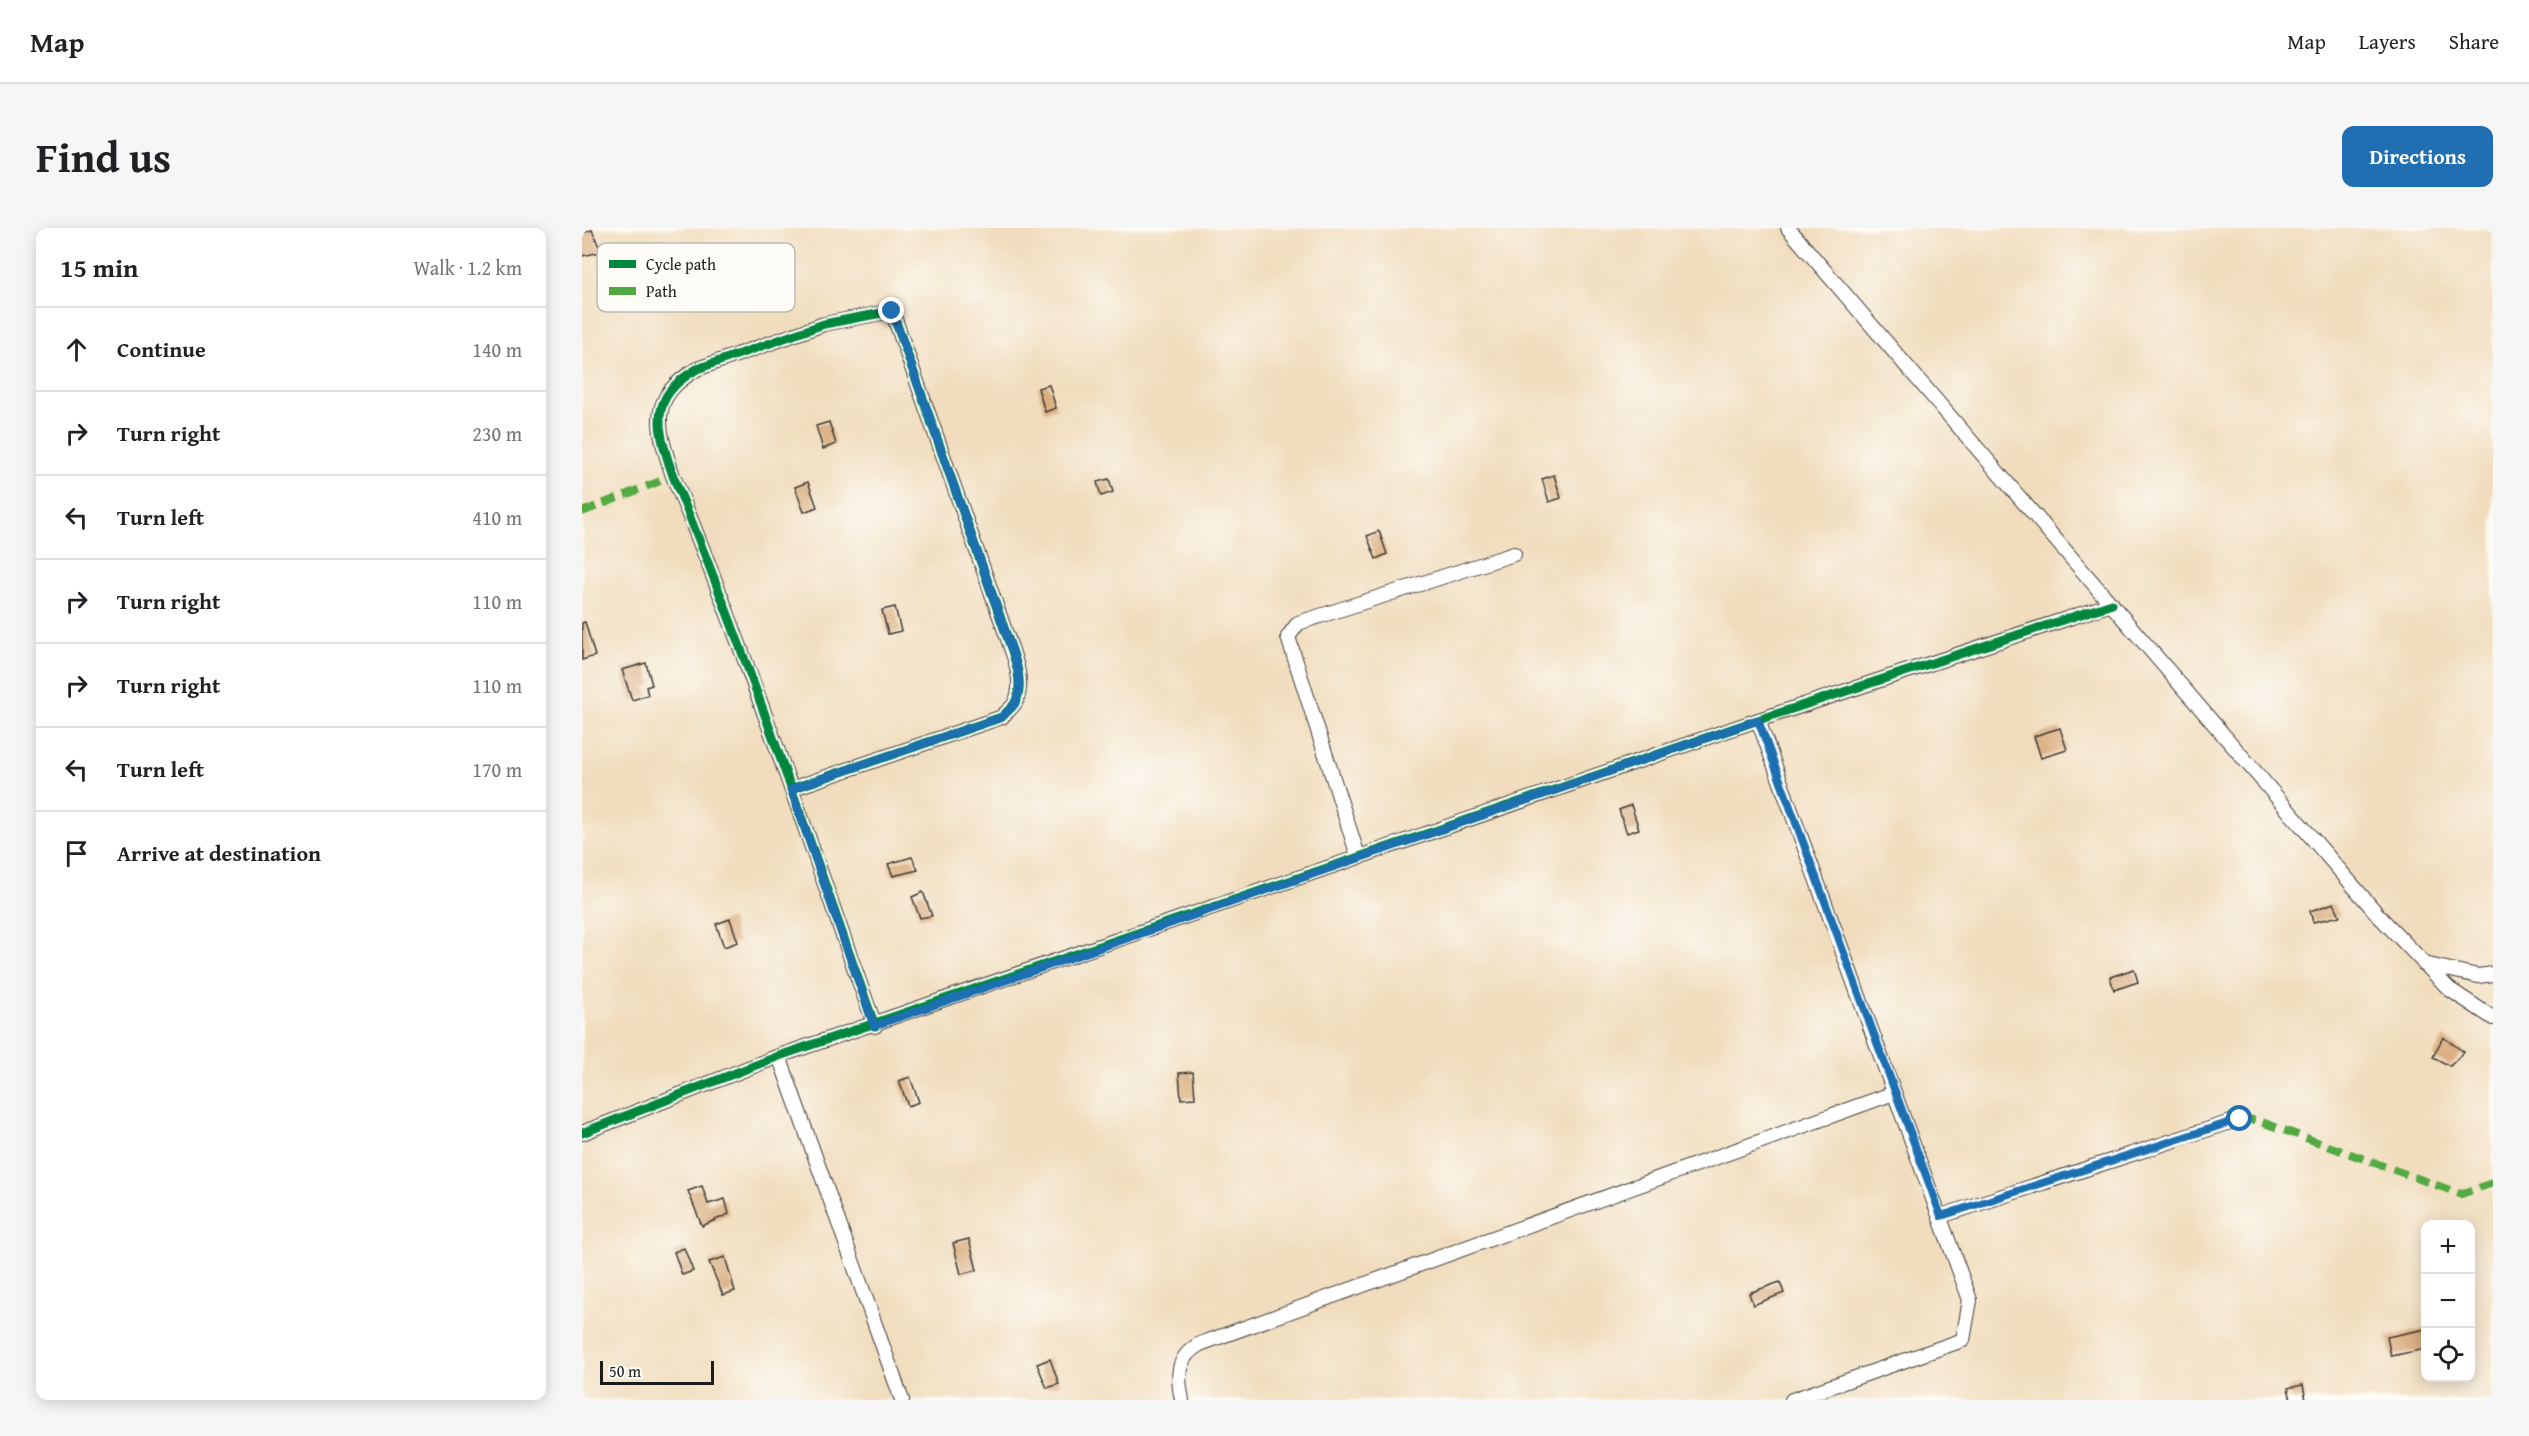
<!DOCTYPE html>
<meta charset="utf-8">
<style>
:root{--surface:#fff;--page:#f6f6f6;--text:#202124;--muted:#757577;--line:#e0e0e0;--accent:#1f6fb2}
body{margin:0;font-family:"Gentium Book Plus",serif;background:var(--page);color:var(--text)}
.controls{position:absolute;right:18px;bottom:18px;display:grid;overflow:hidden;border-radius:12px;box-shadow:0 3px 15px #0003}
.controls button{width:54px;height:54px;display:grid;place-items:center;padding:0;border:0;border-bottom:2px solid var(--line);background:var(--surface);color:var(--text);font:30px sans-serif}
.scale{position:absolute;left:18px;bottom:15px;width:114px;box-sizing:border-box;padding-left:6px;border:3px solid #1c1c1c;border-top:0;font-size:16px;line-height:21px;white-space:nowrap;color:#1c1c1c;-webkit-text-stroke:4px #fdfcf7;paint-order:stroke}
.stop{position:absolute;width:18px;height:18px;margin:-14px;border:4px solid #1f6fb2;border-radius:50%;background:#fff}
.stop.end{background:#1f6fb2;border-color:#fff;box-shadow:0 2px 6px #0008}
.list{margin:0;padding:0;list-style:none}
h2{display:flex;justify-content:space-between;align-items:center;height:78px;margin:0;padding:0 24px;font-size:26px}
h2 small{font-size:20px;font-weight:400;color:var(--muted)}
.list li{display:grid;grid-template-columns:39px 1fr auto;gap:18px;align-items:center;box-sizing:border-box;height:84px;padding:0 24px;border-top:2px solid var(--line)}
.list b{display:block;font-size:22px;white-space:nowrap}
.list em{font-size:20px;font-style:normal;color:var(--muted)}
.icon{flex:none;width:33px;height:33px;fill:none;stroke:currentColor;stroke-width:2;stroke-linecap:round;stroke-linejoin:round}
.map{position:relative;flex:none;width:1911px;height:1172px;overflow:hidden;border-radius:12px}
header{display:flex;align-items:center;gap:36px;box-sizing:border-box;height:84px;padding:0 30px;background:var(--surface);border-bottom:2px solid var(--line)}
header strong{font-size:28px}
nav{display:flex;gap:33px;margin-inline-start:auto;font-size:21px}
.intro{display:flex;align-items:center;justify-content:space-between;box-sizing:border-box;height:144px;padding:0 36px}
h1{margin:0;font-size:42px}
.button{padding:15px 27px;border-radius:12px;background:var(--accent);color:#fff;font-size:21px;font-weight:700}
main{display:flex;gap:36px;padding:0 36px}
aside{flex:1;background:var(--surface);border-radius:12px;box-shadow:0 3px 15px #0003}
.map>svg:first-child{display:block}
.building{fill:#daad7f}
.lines{fill:none;stroke-linecap:round;stroke-linejoin:round}
.minor-casing{stroke:#3c3934;stroke-width:16}
.minor{stroke:#fff;stroke-width:14}
.quiet{stroke:#52a943;stroke-width:8;stroke-dasharray:15 8;stroke-linecap:butt}
.cycleway-casing{stroke:#fdfcf7;stroke-width:13}
.cycleway{stroke:#00873e;stroke-width:9}
.route{stroke:#1f6fb2;stroke-width:8}
.key{fill:#fdfcf7;stroke:#bab9b5;stroke-width:1.5}
.key-label{font-size:16px;fill:#1c1c1c}
</style>
<header>
<strong>Map</strong>
<nav><a>Map</a><a>Layers</a><a>Share</a></nav>
</header>
<div class="intro"><h1>Find us</h1><a class="button">Directions</a></div>
<main>
<aside>
<h2>15 min<small>Walk · 1.2 km</small></h2>
<ul class="list">
<li><svg class="icon" aria-label="ahead" viewBox="0 0 24 24"><path d="M12 20V5M6 11l6-6 6 6"/></svg><div><b>Continue</b></div><em>140 m</em></li>
<li><svg class="icon" aria-label="right" viewBox="0 0 24 24"><path d="M7 20v-9h11M14 6l5 5-5 5"/></svg><div><b>Turn right</b></div><em>230 m</em></li>
<li><svg class="icon" aria-label="left" viewBox="0 0 24 24"><path d="M17 20v-9H6M10 6l-5 5 5 5"/></svg><div><b>Turn left</b></div><em>410 m</em></li>
<li><svg class="icon" aria-label="right" viewBox="0 0 24 24"><path d="M7 20v-9h11M14 6l5 5-5 5"/></svg><div><b>Turn right</b></div><em>110 m</em></li>
<li><svg class="icon" aria-label="right" viewBox="0 0 24 24"><path d="M7 20v-9h11M14 6l5 5-5 5"/></svg><div><b>Turn right</b></div><em>110 m</em></li>
<li><svg class="icon" aria-label="left" viewBox="0 0 24 24"><path d="M17 20v-9H6M10 6l-5 5 5 5"/></svg><div><b>Turn left</b></div><em>170 m</em></li>
<li><svg class="icon" aria-label="arrive" viewBox="0 0 24 24"><path d="M6 21V4h12l-3 4 3 4H6"/></svg><div><b>Arrive at destination</b></div></li>
</ul>
</aside>
<div class="map">
<svg width="1911" height="1172" viewBox="0 0 1911 1172">
<rect width="100%" height="100%" fill="#fdfcf7"/>
<filter id="ink" filterUnits="userSpaceOnUse"><feTurbulence type="fractalNoise" baseFrequency=".0167" numOctaves="2"/><feDisplacementMap in="SourceGraphic" scale="12" xChannelSelector="R" yChannelSelector="G"/><feConvolveMatrix kernelMatrix="1 2 1 2 8 2 1 2 1" color-interpolation-filters="sRGB"/></filter>
<filter id="wash" filterUnits="userSpaceOnUse"><feTurbulence type="fractalNoise" baseFrequency=".008" numOctaves="4" result="noise"/><feDisplacementMap in="SourceGraphic" scale="24" xChannelSelector="R" yChannelSelector="G"/><feGaussianBlur stdDeviation="1.35" result="paint"/><feColorMatrix in="noise" values="0 0 0 0 0 0 0 0 0 0 0 0 0 0 0 0 0 1.4 0 .05"/><feComposite in="paint" operator="in"/></filter>
<g filter="url(#wash)">
<rect width="100%" height="100%" fill="#f1ddbd"/>
<g id="blocks">
<g class="building">
<polygon points="10,2 19,24 0,28 0,5"/>
<polygon points="467,157 474,180 463,184 456,160"/>
<polygon points="247,194 254,216 241,221 234,198"/>
<polygon points="972,247 979,270 967,274 960,251"/>
<polygon points="527,251 531,264 519,268 515,254"/>
<polygon points="226,254 235,279 222,284 213,259"/>
<polygon points="797,303 805,326 794,331 785,308"/>
<polygon points="313,379 319,403 306,406 300,382"/>
<polygon points="3,394 13,428 0,432 0,395"/>
<polygon points="64,435 70,457 64,459 66,467 50,472 40,442"/>
<polygon points="1478,500 1485,522 1459,530 1452,508"/>
<polygon points="1049,577 1057,601 1045,605 1037,582"/>
<polygon points="330,629 336,642 311,648 306,636"/>
<polygon points="341,664 350,688 338,690 330,669"/>
<polygon points="1752,675 1758,688 1731,694 1728,683"/>
<polygon points="148,691 156,714 142,719 134,696"/>
<polygon points="1552,741 1556,754 1532,762 1528,749"/>
<polygon points="1861,809 1882,824 1868,838 1851,829"/>
<polygon points="611,844 613,870 599,871 597,845"/>
<polygon points="328,849 337,874 326,878 317,853"/>
<polygon points="120,958 126,976 143,971 147,986 120,998 106,963"/>
<polygon points="387,1011 395,1042 379,1046 371,1015"/>
<polygon points="102,1020 111,1043 100,1047 92,1024"/>
<polygon points="143,1029 153,1063 141,1067 127,1034"/>
<polygon points="1198,1054 1202,1065 1171,1077 1167,1065"/>
<polygon points="1844,1101 1844,1121 1809,1128 1805,1109"/>
<polygon points="468,1131 477,1156 465,1160 455,1136"/>
<polygon points="1721,1157 1724,1172 1709,1172 1706,1160"/>
</g>
</g>
</g>
<g filter="url(#ink)">
<use href="#blocks" fill-opacity="0" stroke="#3c3934" stroke-width="1.5"/>
<g class="lines">
<defs>
<g id="minor">
<polyline points="1206,0 1797,688 1867,761 1911,790"/>
<polyline points="1176,492 1388,1072 1381,1112 1210,1172"/>
<path d="M209,561L420,489C424,484 430,480 433,475C445,452 428,419 421,397L310,83L242,96L115,141C65,170 75,199 91,248C166,428 227,614 293,798"/>
<polyline points="776,628 706,409 716,395 932,326"/>
<polyline points="1842,736 1896,748 1911,746"/>
<polyline points="197,828 320,1172"/>
<polyline points="0,905 197,828 1176,492 1530,376"/>
<polyline points="1359,988 1658,891"/>
<path d="M600,1172C595,1148 594,1129 618,1116L1312,865"/>
</g>
</defs>
<use href="#minor" class="minor-casing"/>
<use href="#minor" class="minor"/>
<g class="quiet">
<polyline points="0,284 91,248"/>
<polyline points="1658,891 1674,892 1879,966 1911,955"/>
</g>
<defs>
<g id="cycleway">
<path d="M209,561L420,489C424,484 430,480 433,475C445,452 428,419 421,397L310,83L242,96L115,141C65,170 75,199 91,248C166,428 227,614 293,798"/>
<polyline points="0,905 197,828 1176,492 1530,376"/>
</g>
</defs>
<use href="#cycleway" class="cycleway-casing"/>
<use href="#cycleway" class="cycleway"/>
</g>
</g>
<g class="lines" filter="url(#ink)">
<path class="route" d="M310,83L421,397C428,419 445,452 433,475C430,480 424,484 420,489L209,561L292,798L1176,492L1359,988L1658,891"/>
</g>
<rect x="15" y="15" width="198" height="69" rx="9" class="key"/>
<rect x="27" y="32" width="27" height="8" fill="#00873e"/>
<rect x="27" y="59" width="27" height="8" fill="#52a943"/>
<g class="key-label">
<text x="64" y="42">Cycle path</text>
<text x="64" y="69">Path</text>
</g>
</svg>
<div class="controls">
<button>+</button>
<button>−</button>
<button><svg class="icon" aria-label="locate" viewBox="0 0 24 24"><circle cx="12" cy="12" r="6"/><path d="M12 2v4M12 18v4M2 12h4M18 12h4"/></svg></button>
</div>
<div class="scale">50 m</div>
<div class="stop" style="left:1658px;top:891px"></div>
<div class="stop end" style="left:310px;top:83px"></div>
</div>
</main>
